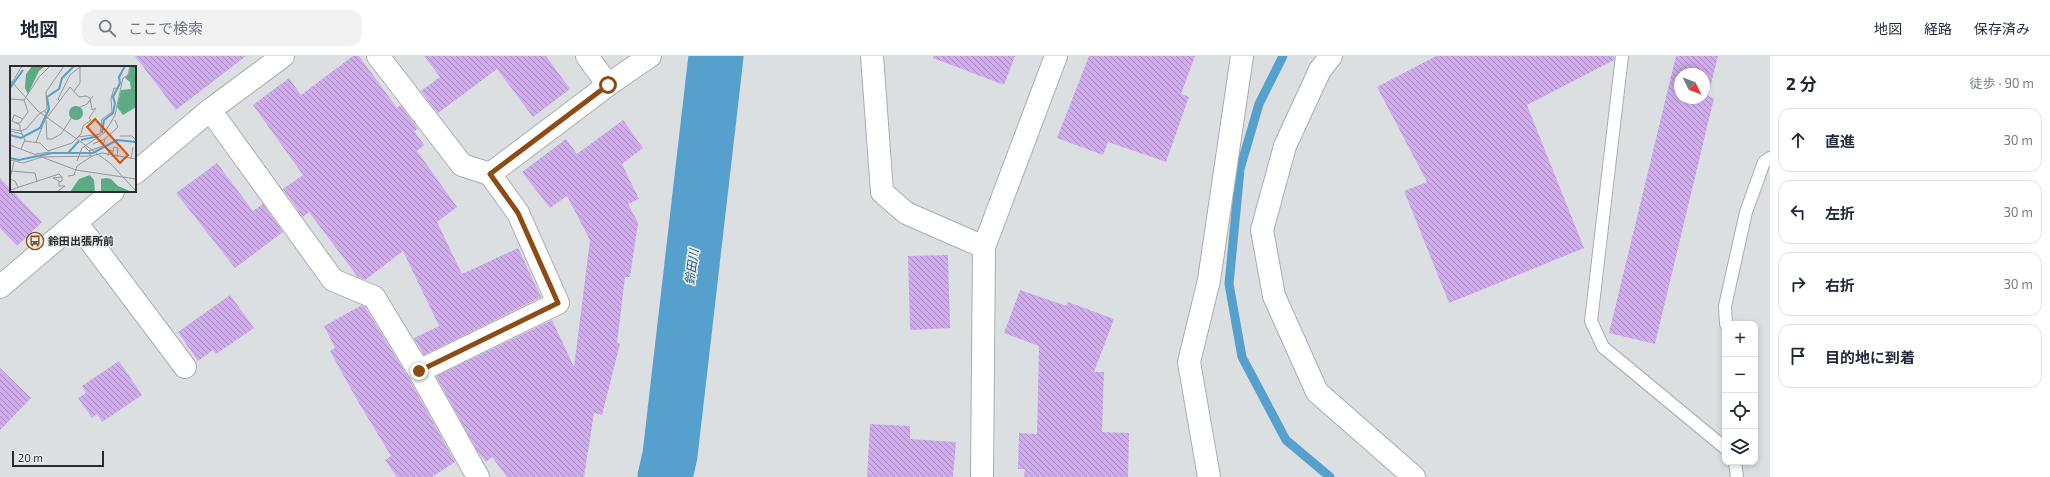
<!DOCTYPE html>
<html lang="ja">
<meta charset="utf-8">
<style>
:root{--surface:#fff;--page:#f2f2f3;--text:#1f2937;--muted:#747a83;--line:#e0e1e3}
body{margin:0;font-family:"Exo 2","Noto Sans JP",sans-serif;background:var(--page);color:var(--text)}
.controls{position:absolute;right:12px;bottom:12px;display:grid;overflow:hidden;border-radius:8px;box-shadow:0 2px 6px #0003}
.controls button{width:36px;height:36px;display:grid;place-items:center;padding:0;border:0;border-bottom:1px solid var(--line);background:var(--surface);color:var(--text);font:20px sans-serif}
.compass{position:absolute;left:1674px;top:12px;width:36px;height:36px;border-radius:50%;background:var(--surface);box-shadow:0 2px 6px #0003;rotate:133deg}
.scale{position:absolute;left:12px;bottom:10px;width:92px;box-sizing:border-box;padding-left:4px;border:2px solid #2b2c2e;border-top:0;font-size:11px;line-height:14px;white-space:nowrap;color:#2b2c2e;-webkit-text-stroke:3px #e8ecef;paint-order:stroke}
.stop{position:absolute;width:12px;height:12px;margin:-9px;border:3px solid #8c4c14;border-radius:50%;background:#fff}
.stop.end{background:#8c4c14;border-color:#fff;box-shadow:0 1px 4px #0008}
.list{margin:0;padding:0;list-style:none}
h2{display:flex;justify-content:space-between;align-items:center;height:52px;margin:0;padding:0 16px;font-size:17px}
h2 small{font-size:13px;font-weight:400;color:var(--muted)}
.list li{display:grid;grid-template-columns:26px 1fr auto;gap:12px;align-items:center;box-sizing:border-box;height:64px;margin:0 8px 8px;padding:0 8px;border:1px solid var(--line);border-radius:12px}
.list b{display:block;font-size:15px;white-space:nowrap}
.list em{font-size:13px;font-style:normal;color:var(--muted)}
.icon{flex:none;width:22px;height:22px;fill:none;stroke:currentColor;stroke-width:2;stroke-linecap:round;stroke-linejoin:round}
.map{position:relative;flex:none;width:1770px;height:421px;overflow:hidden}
header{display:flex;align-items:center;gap:24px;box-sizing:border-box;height:56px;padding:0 20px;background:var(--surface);border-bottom:1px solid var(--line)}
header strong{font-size:19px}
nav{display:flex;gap:22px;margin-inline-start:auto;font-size:14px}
.search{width:280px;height:36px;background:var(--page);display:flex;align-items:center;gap:10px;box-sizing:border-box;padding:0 14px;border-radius:12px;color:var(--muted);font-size:15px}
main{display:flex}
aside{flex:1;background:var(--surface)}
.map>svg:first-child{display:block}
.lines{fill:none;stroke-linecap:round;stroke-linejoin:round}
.stream{stroke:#55a0cc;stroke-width:9}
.river{stroke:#55a0cc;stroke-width:55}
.building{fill:url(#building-back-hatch);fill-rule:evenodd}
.service-casing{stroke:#a9adb0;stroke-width:14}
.minor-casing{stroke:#a9adb0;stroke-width:24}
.service{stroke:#fff;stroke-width:12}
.minor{stroke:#fff;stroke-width:22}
.route{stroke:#8c4c14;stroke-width:5}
.labels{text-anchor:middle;stroke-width:3.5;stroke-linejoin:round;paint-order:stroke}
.poi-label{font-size:11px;font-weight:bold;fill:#2b2c2e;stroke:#e8ecef;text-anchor:start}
.water-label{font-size:12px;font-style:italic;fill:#1c5675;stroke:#e8ecef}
.inset-river{fill:none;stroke:#55a0cc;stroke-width:2}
.inset-road{fill:none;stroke:#95979a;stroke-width:1}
.view{fill:#d5540f;fill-opacity:0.15;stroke:#d5540f;stroke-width:2}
.inset-edge{fill:none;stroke:#2b2c2e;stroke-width:2}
</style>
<header>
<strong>地図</strong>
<div class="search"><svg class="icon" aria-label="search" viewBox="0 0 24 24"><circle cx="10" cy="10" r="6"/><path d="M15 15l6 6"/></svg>ここで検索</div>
<nav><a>地図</a><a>経路</a><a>保存済み</a></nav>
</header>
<main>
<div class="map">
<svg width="1770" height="421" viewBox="0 0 1770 421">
<defs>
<pattern id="building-back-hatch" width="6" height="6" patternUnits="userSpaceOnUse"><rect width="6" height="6" fill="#d0acee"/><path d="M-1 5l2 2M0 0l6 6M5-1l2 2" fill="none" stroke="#a98cc1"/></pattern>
</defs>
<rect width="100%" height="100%" fill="#dbdfe2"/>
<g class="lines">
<polyline class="stream" points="1283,0 1259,48 1240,113 1229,228 1242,301 1286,384 1330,421"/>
<polyline class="river" points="665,421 670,399 716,0"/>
</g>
<g class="building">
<polygon points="135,0 246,0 176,54"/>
<polygon points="353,0 359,0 397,52 400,49 418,73 414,75 424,89 417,95 457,151 437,166 462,218 518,192 541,241 424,299 414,282 439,270 403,195 365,224 357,220 309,156 303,161 283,133 303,119 253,49 289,22 301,39"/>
<polygon points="424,0 546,0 570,33 533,61 497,13 438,57 421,35 440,21"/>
<polygon points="933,0 1015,0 1004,29 933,2"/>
<polygon points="1089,0 1195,0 1181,38 1189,41 1166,106 1108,86 1103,99 1057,82"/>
<polygon points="1436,0 1614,0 1614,4 1527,49 1584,192 1449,247 1404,135 1427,126 1377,31"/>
<path d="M1676,0H1718L1708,40L1714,42L1655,288L1609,277ZM1680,18H1704V42H1680Z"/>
<polygon points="623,64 643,92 622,108 639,143 628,148 638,167 630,221 625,221 617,287 620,288 602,359 594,357 584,421 507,421 492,401 486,406 478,396 436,320 552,264 574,311 590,184 567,140 550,152 522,116 566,83 577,98"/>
<polygon points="217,107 253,155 263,148 283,176 235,212 176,137"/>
<polygon points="0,122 42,166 17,190 0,172"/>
<polygon points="948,199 950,272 910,274 908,200"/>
<polygon points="1020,234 1067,250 1068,246 1114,263 1094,316 1104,316 1102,376 1129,377 1128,421 1024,421 1025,413 1018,413 1019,377 1037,378 1039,290 1004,277"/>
<polygon points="230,239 254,272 216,298 213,294 198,305 178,276"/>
<polygon points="362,249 365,251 408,321 455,406 432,421 397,421 385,404 391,400 360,349 330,295 335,292 324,270"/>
<polygon points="119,305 142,339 102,366 97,358 92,362 78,342 86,337 82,330"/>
<polygon points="0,312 31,342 0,374"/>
<polygon points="870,368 910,370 910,383 956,386 953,421 867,421"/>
</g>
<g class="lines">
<defs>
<g id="service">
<polyline points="1622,0 1591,265 1603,291 1725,392"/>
<polyline points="1726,268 1725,250 1746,156 1764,106 1770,102"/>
<polyline points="1735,406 1737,421"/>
</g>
<g id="minor">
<polyline points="378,0 462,109 490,118 608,29 587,0"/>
<polyline points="872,0 882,136 906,157 984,191"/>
<polyline points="1331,0 1320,14 1285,90 1262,174 1274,240 1317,336 1414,421"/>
<polyline points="608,29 650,0"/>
<polyline points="210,54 333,224 374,241 419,315 558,247 518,157 490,118"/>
<polyline points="135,117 210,54 283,0"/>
<polyline points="76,166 185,311"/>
<polyline points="0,231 113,135"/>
<polyline points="419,315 478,421"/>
<polyline points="982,421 984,191 1056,0"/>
<polyline points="1209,421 1189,306 1209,224 1242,0"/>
</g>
</defs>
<use href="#service" class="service-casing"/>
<use href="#minor" class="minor-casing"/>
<use href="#service" class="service"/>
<use href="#minor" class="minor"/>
</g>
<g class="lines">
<polyline class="route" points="419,315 558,247 518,157 490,118 608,29"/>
</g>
<defs>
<symbol id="bus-ring" viewBox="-11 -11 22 22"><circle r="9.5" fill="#e8ecef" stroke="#8c4c14" stroke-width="1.5"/><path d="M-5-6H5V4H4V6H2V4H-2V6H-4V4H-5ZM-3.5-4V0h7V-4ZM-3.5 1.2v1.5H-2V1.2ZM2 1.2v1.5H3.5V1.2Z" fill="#8c4c14"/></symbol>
</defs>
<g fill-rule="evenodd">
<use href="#bus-ring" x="25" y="175" width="20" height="20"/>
</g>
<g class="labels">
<g class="poi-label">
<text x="48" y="189">鈴田出張所前</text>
</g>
<g class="water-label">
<text transform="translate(692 211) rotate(-83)" y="4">鈴田川</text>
</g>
</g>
<g transform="translate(10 10)">
<rect width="126" height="126" fill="#dbdfe2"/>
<path d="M22,0H35L29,5L18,28L15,22L16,8ZM120,0H126V41L113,49L107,41L111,24L121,23L120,16L115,12L119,8ZM59 47a7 7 0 1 1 14 0a7 7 0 1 1-14 0ZM80,109L84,114L85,126H60L69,113ZM96,112L101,113L108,120L122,126H91V113Z" fill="#5bac85"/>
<path class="inset-river" d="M0,22L13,4M92,67L94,54L103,47L105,37L103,31L110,17L109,11L115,0M0,69L11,72L30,62L39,43L37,31L49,23L52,12L64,0M71,74L88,70M58,87L69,75M0,92L9,94L42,87H83L107,74L126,76"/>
<path class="inset-road" d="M0,14L28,45L100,97L126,125M0,20L12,0M64,25L70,17V0M0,33L14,34L29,11L40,0M14,34L18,46L10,57H6L10,59V65L16,63L29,48L37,43L36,26L54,0M50,35L48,33L60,9L70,1M36,54L37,73H42L51,68L68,42L77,38L83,30M6,57L2,55L4,49L13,53M0,63L11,65L15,74L11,83M0,65L12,68M110,70H122L126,74M68,71L90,68L92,53L102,46L101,33L104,22L109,23M15,75L30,77L38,85L62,77L71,68L73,60L81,54L79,52L86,42L82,44L80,32L76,30L69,31L60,21L36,53M26,76L37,49L35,45M83,78L95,73L108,61L105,54M0,79L66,104L126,113M74,80L80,86V90M79,85L93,80L95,73M103,85L104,81L108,82L107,91M26,88L40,86M98,90L99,84L103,85L102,91M121,93L123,81M0,94L13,97L32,91L82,90L92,87L126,93M67,95L72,82L94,67L100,58L105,49L113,12L118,9L120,0M0,105L25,107L27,116M58,110L64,109L67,100L82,90M0,112L4,96M0,113L5,115L8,121M49,116L52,115V111L43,112L49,115V120H55L48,125L55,126M0,124L49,108L52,111"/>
<path class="view" d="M85,53L118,89L110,97L77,61Z"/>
<rect width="126" height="126" class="inset-edge"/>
</g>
</svg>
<div class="controls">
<button>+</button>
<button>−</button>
<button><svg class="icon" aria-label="locate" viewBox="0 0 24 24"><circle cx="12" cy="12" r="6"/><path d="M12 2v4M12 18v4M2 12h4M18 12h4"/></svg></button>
<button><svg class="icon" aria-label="layers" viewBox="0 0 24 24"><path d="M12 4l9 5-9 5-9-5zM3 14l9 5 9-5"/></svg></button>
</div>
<svg class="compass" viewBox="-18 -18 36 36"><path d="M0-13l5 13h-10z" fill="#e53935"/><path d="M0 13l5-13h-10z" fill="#747a83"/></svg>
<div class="scale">20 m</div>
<div class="stop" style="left:608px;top:29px"></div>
<div class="stop end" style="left:419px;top:315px"></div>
</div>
<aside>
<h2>2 分<small>徒歩 · 90 m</small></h2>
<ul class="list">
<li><svg class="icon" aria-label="ahead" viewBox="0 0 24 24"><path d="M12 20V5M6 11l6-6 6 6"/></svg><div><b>直進</b></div><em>30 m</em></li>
<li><svg class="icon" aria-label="left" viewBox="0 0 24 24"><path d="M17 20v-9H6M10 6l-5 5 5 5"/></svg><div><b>左折</b></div><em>30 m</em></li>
<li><svg class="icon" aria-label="right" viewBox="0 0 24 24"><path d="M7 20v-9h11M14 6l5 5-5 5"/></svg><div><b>右折</b></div><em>30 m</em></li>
<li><svg class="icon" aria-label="arrive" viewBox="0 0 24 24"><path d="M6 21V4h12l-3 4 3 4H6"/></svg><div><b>目的地に到着</b></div></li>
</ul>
</aside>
</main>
